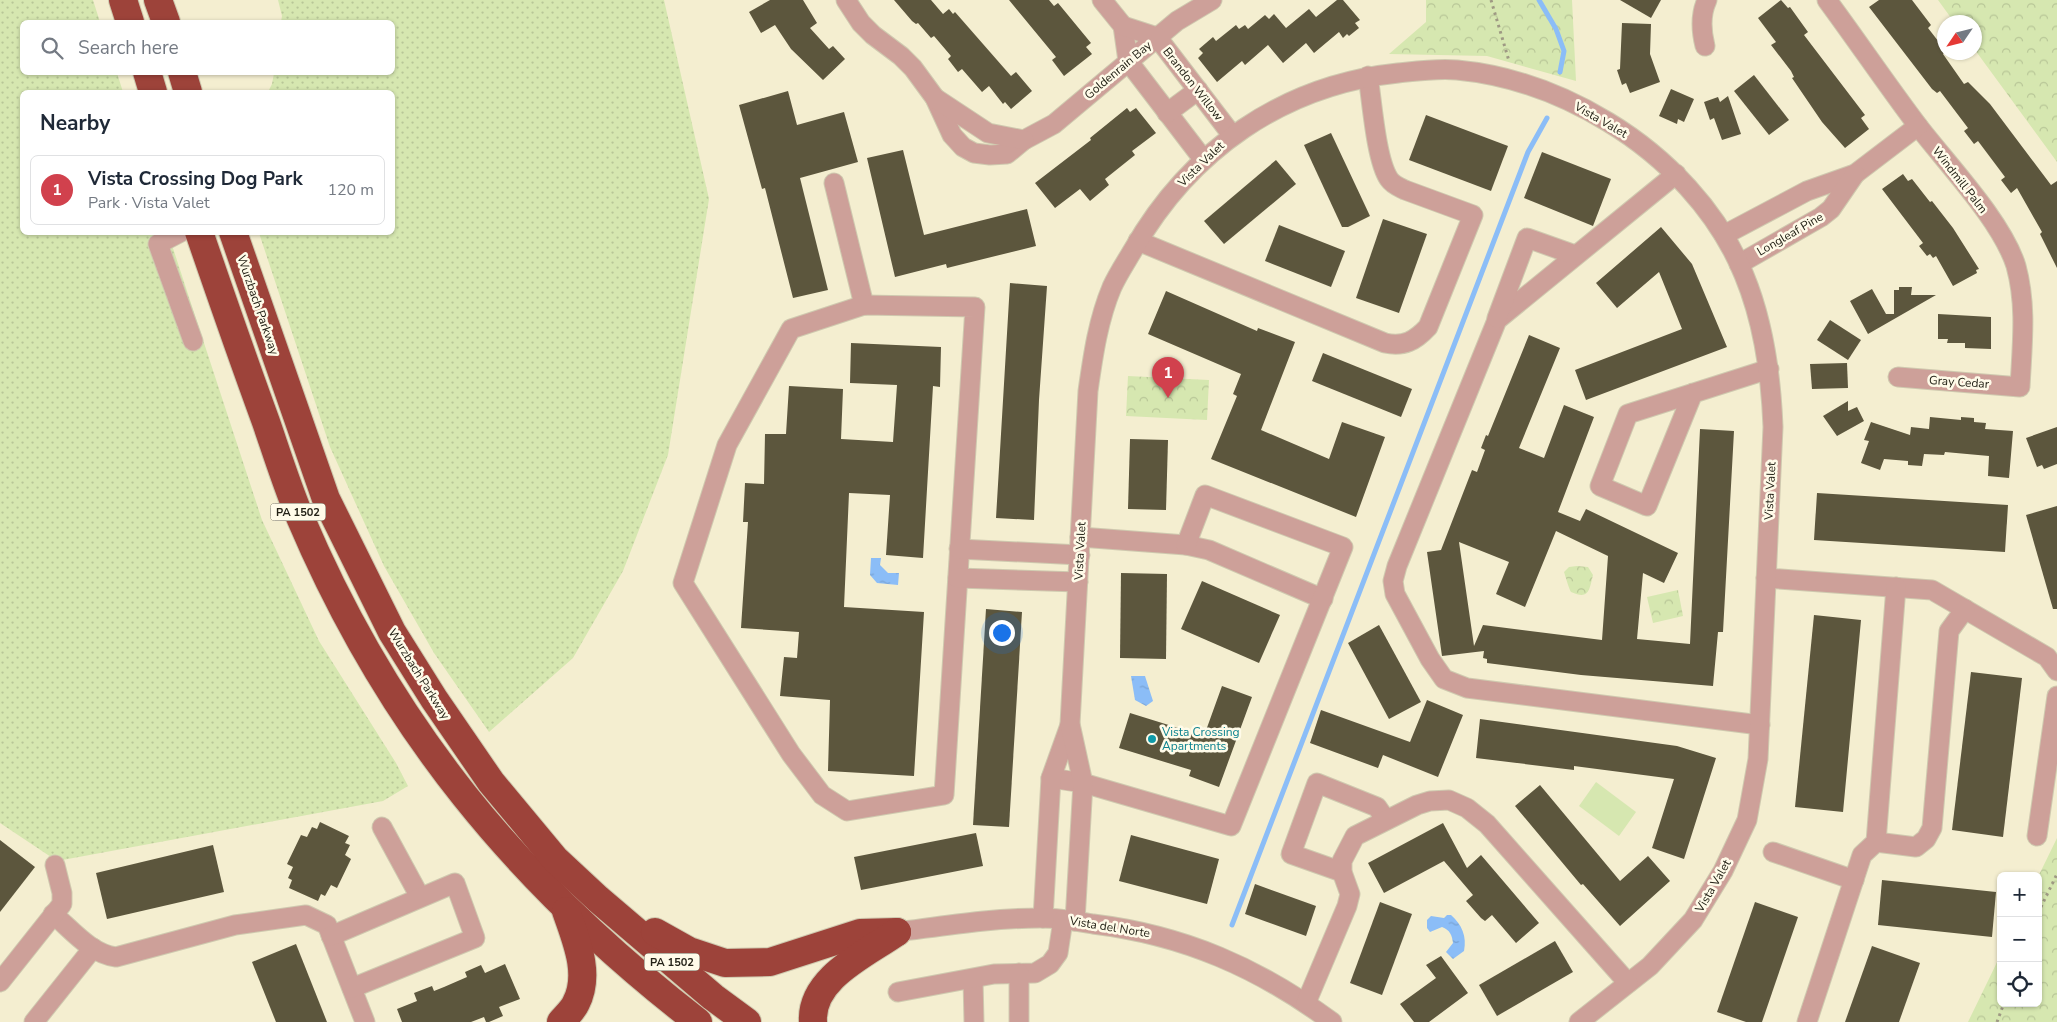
<!DOCTYPE html>
<meta charset="utf-8">
<style>
:root{--surface:#fff;--page:#f6f6f7;--text:#1f2937;--muted:#747a83;--line:#e0e1e3;--accent:#d1414d}
body{margin:0;font-family:"Nunito Sans",sans-serif;background:var(--page);color:var(--text)}
.controls{position:absolute;right:15px;bottom:15px;display:grid;overflow:hidden;border-radius:8px;box-shadow:0 1px 4px #0004}
.controls button{width:45px;height:45px;display:grid;place-items:center;padding:0;border:0;border-bottom:1px solid var(--line);background:var(--surface);color:var(--text);font:25px sans-serif}
.compass{position:absolute;left:1937px;top:15px;width:45px;height:45px;border-radius:50%;background:var(--surface);box-shadow:0 1px 4px #0004;rotate:235deg}
.you{position:absolute;left:1001px;top:632px;width:18px;height:18px;margin:-12px;border:4px solid #fff;border-radius:50%;background:#1a73e8;box-shadow:0 0 0 8px #1a73e833}
.badge{display:grid;place-items:center;width:32px;height:32px;border-radius:50%;background:var(--accent);color:#fff;font-size:16px;font-weight:700}
.pin{position:absolute;translate:-50% -41px;filter:drop-shadow(0 1px 2px #0008)}
.pin::after{content:'';position:absolute;top:26px;width:18px;height:15px;background:inherit;clip-path:polygon(0 0,100% 0,50% 100%)}
.list{margin:0;padding:0;list-style:none}
h2{display:flex;justify-content:space-between;align-items:center;height:65px;margin:0;padding:0 20px;font-size:21px}
h2 small{font-size:16px;font-weight:400;color:var(--muted)}
.list li{display:grid;grid-template-columns:32px 1fr auto;gap:15px;align-items:center;box-sizing:border-box;height:70px;margin:0 10px 10px;padding:0 10px;border:1px solid var(--line);border-radius:8px}
.list b{display:block;font-size:19px;white-space:nowrap}
.list p{margin:0;font-size:16px;white-space:nowrap;color:var(--muted)}
.list em{font-size:16px;font-style:normal;color:var(--muted)}
.icon{flex:none;width:28px;height:28px;fill:none;stroke:currentColor;stroke-width:2;stroke-linecap:round;stroke-linejoin:round}
.map{position:relative;flex:none;width:2057px;height:1022px;overflow:hidden}
.search{position:absolute;background:var(--surface);box-shadow:0 1px 4px #0004;left:20px;top:20px;width:375px;height:55px;display:flex;align-items:center;gap:12px;box-sizing:border-box;padding:0 18px;border-radius:8px;color:var(--muted);font-size:19px}
.panel{position:absolute;background:var(--surface);box-shadow:0 1px 4px #0004;left:20px;top:90px;width:375px;height:145px;border-radius:8px}
.map>svg:first-child{display:block}
.grass{fill:url(#grass-dots)}
.park{fill:url(#park-crowns)}
.pitch{fill:#d6e7b0}
.water{fill:url(#water-ripples)}
.lines{fill:none;stroke-linecap:round;stroke-linejoin:round}
.stream{stroke:#8bbdf7;stroke-width:5}
.building{fill:#5c563d;fill-rule:evenodd}
.minor-casing{stroke:#cfc9af;stroke-width:21}
.highway-casing{stroke:#cfc9af;stroke-width:30}
.path{stroke:#9e9983;stroke-width:3;stroke-dasharray:2.5 4;stroke-linecap:butt}
.minor{stroke:#cda099;stroke-width:19}
.highway{stroke:#9d433a;stroke-width:28}
.culture-dot{fill:#0f9aa8;stroke:#fffbe9;stroke-width:2}
.labels{text-anchor:middle;stroke-width:5;stroke-linejoin:round;paint-order:stroke}
.shield{fill:#fffbe9;stroke:#666356;stroke-width:1}
.shield-label{font-size:11px;font-weight:bold;fill:#242217}
.street-label{font-size:12px;fill:#242217;stroke:#fffbe9}
.culture-label{font-size:12px;fill:#0d838f;stroke:#fffbe9;text-anchor:start}
</style>
<div class="map">
<svg width="2057" height="1022" viewBox="0 0 2057 1022">
<defs>
<pattern id="grass-dots" width="8" height="8" patternUnits="userSpaceOnUse" patternTransform="scale(1.25)"><rect width="8" height="8" fill="#d6e7b0"/><path d="M2 2h.1M6 6h.1" fill="none" stroke="#b8c697" stroke-width="1.8" stroke-linecap="round"/></pattern>
<pattern id="park-crowns" width="20" height="18" patternUnits="userSpaceOnUse" patternTransform="scale(1.25)"><rect width="20" height="18" fill="#d6e7b0"/><path d="M2 6a3 3 0 1 1 6 0M12 15a3 3 0 1 1 6 0" fill="none" stroke="#b8c697"/></pattern>
<pattern id="water-ripples" width="26" height="14" patternUnits="userSpaceOnUse" patternTransform="scale(1.25)"><rect width="26" height="14" fill="#8bbdf7"/><path d="M2 4q2-2 4 0t4 0M15 11q2-2 4 0t4 0" fill="none" stroke="#78a2d3"/></pattern>
</defs>
<rect width="100%" height="100%" fill="#f4eed0"/>
<g class="grass">
<polygon points="0,0 93,0 100,22 22,22 22,72 117,73 123,92 22,92 22,232 168,233 262,520 319,641 396,763 408,786 383,801 57,861 0,823"/>
<polygon points="278,0 664,0 709,199 668,455 623,571 573,658 489,732 434,653 384,566 330,447 259,233 392,232 392,92 268,92 272,84 274,73 392,72 392,22 281,22 282,16"/>
</g>
<g class="park">
<polygon points="1426,0 1572,0 1576,81 1487,56 1389,54 1426,22"/>
<polygon points="1938,0 2057,0 2057,162 1975,50 1974,22 1954,22"/>
<polygon points="1128,376 1209,380 1207,420 1126,416"/>
<path d="M1577,566L1588,567L1593,575C1589,591 1589,600 1571,592C1569,589 1565,575 1564,572L1569,567Z"/>
<polygon points="1678,590 1683,616 1653,623 1647,597"/>
<polygon points="2057,838 2057,1022 1968,1022 2001,954 2001,1003 2038,1003 2038,877"/>
</g>
<polygon class="pitch" points="1596,782 1636,812 1619,836 1579,806"/>
<g class="water">
<polygon points="871,558 881,558 880,565 888,573 899,573 898,585 877,583 870,575"/>
<polygon points="1131,676 1145,676 1153,701 1146,706 1135,700"/>
<path d="M1447,915H1451C1462,925 1467,936 1464,951L1453,959L1446,952L1453,943C1452,935 1450,930 1442,927L1430,932L1427,928V920L1431,916L1444,918Z"/>
</g>
<g class="lines">
<g class="stream">
<polyline points="1539,0 1556,29 1564,51 1560,72"/>
<polyline points="1232,925 1528,152 1547,118"/>
</g>
</g>
<g class="building">
<polygon points="770,0 803,0 817,23 810,28 829,49 833,46 845,59 823,80 791,49 775,25 761,33 749,12"/>
<polygon points="894,0 931,0 943,14 949,9 953,14 955,12 1011,76 1016,72 1032,91 1011,109 1005,102 1003,104 989,86 982,92 962,69 958,72 948,59 951,56 934,36 931,38 918,23 916,24 912,21"/>
<polygon points="1009,0 1049,0 1054,6 1058,3 1091,43 1086,47 1092,54 1064,76 1052,60 1056,57"/>
<polygon points="1337,0 1343,0 1360,20 1355,23 1359,28 1349,36 1347,34 1343,38 1339,32 1314,53 1306,43 1283,63 1268,45 1245,65 1242,61 1217,82 1198,58 1203,53 1199,49 1213,37 1216,41 1236,25 1239,29 1245,25 1248,29 1265,15 1269,19 1274,14 1286,28 1309,9 1316,17"/>
<polygon points="1620,0 1661,0 1651,18"/>
<polygon points="1781,0 1788,8 1790,7 1808,32 1804,35 1865,115 1861,118 1869,129 1845,148 1822,122 1792,78 1794,77 1791,71 1771,45 1776,42 1758,18"/>
<polygon points="1879,0 1912,0 1931,25 1928,28 1942,46 1940,48 1944,53 1943,54 1964,84 1968,82 1990,104 2051,185 2057,181 2057,268 2040,234 2042,232 2017,188 2011,193 2001,180 2005,177 1978,141 1974,144 1964,131 1968,128 1940,91 1937,93 1932,89 1869,7"/>
<polygon points="1622,23 1651,24 1650,54 1660,82 1630,93 1626,83 1622,85 1617,70 1620,69"/>
<polygon points="1754,75 1789,120 1769,135 1734,91"/>
<polygon points="1671,89 1694,99 1684,122 1678,119 1677,124 1659,116"/>
<polygon points="788,91 797,125 844,112 858,162 800,178 828,290 793,298 765,188 762,189 739,105"/>
<polygon points="1728,96 1741,134 1722,140 1714,118 1710,120 1704,102 1718,97 1720,102"/>
<polygon points="1127,108 1130,112 1136,108 1156,133 1132,151 1135,155 1105,179 1109,185 1090,201 1080,189 1055,208 1035,183 1091,140 1090,138"/>
<polygon points="1426,115 1508,146 1491,191 1409,160"/>
<polygon points="1331,133 1370,216 1348,227 1342,227 1304,145"/>
<polygon points="903,150 924,235 1027,209 1036,246 947,268 946,264 895,277 867,158"/>
<polygon points="1542,152 1611,179 1593,226 1524,198"/>
<polygon points="1276,160 1296,184 1224,244 1204,221"/>
<polygon points="1903,174 1908,181 1912,179 1930,202 1932,201 1953,228 1979,269 1976,270 1977,273 1953,286 1936,256 1933,258 1930,254 1927,256 1919,246 1923,243 1882,189"/>
<polygon points="1383,219 1427,234 1399,313 1356,298"/>
<polygon points="1279,225 1345,251 1331,287 1265,261"/>
<polygon points="1661,227 1692,264 1727,347 1586,400 1575,370 1682,329 1659,272 1617,308 1596,283"/>
<polygon points="1010,283 1047,286 1039,400 1034,520 996,518"/>
<polygon points="1899,287 1912,287 1911,295 1936,295 1868,334 1850,301 1872,289 1886,314 1894,314 1894,290 1899,290"/>
<polygon points="1166,291 1257,331 1258,328 1295,342 1261,430 1329,459 1342,422 1385,437 1356,517 1211,459 1237,396 1233,394 1241,374 1148,334"/>
<polygon points="1938,314 1991,317 1991,349 1965,348 1965,343 1947,343 1948,339 1938,339"/>
<polygon points="1830,320 1861,340 1848,360 1817,340"/>
<path d="M1529,335L1560,348L1519,448L1544,458L1564,405L1594,417L1558,512L1580,521L1586,509L1678,553L1664,583L1643,573L1637,639L1690,644L1700,429L1734,431L1723,632H1718L1713,686L1581,675L1487,663V659L1483,658L1484,651L1442,656L1427,552L1441,550L1472,470L1477,472L1485,450L1481,448L1486,435L1488,436ZM1556,531L1608,556L1602,640L1483,625L1474,646L1459,542L1509,562L1496,594L1525,607Z"/>
<polygon points="851,343 941,347 940,387 933,386 923,558 886,555 890,495 849,493 844,607 924,612 914,776 828,771 830,700 780,696 784,657 797,658 799,632 741,628 748,522 743,522 745,483 764,484 765,434 786,434 789,386 843,389 841,439 893,442 897,385 850,383"/>
<polygon points="1323,353 1412,389 1401,417 1312,381"/>
<polygon points="1847,363 1848,388 1812,389 1810,364"/>
<polygon points="1848,401 1848,411 1857,407 1864,421 1837,436 1823,416"/>
<polygon points="1930,417 1961,420 1961,417 1974,418 1974,422 1986,423 1985,429 2013,431 2009,478 1988,476 1989,456 1945,452 1944,455 1924,454 1922,466 1908,465 1908,461 1884,459 1880,470 1861,463 1869,441 1864,440 1871,422 1910,435 1911,427 1929,429"/>
<polygon points="2057,427 2057,464 2044,469 2042,465 2037,467 2026,438"/>
<polygon points="1130,439 1168,440 1166,510 1128,509"/>
<polygon points="1817,493 2008,505 2005,552 1814,540"/>
<polygon points="2057,506 2057,609 2053,609 2026,515"/>
<polygon points="1121,573 1167,574 1166,659 1120,658"/>
<polygon points="1202,581 1280,615 1259,663 1181,629"/>
<polygon points="986,609 1022,612 1009,827 973,825"/>
<polygon points="1814,615 1861,620 1843,812 1795,807"/>
<polygon points="1379,625 1421,702 1389,719 1348,643"/>
<polygon points="1971,672 2022,678 2003,837 1952,830"/>
<polygon points="1222,686 1252,697 1219,787 1189,776 1191,770 1119,748 1130,713 1204,736"/>
<polygon points="1427,700 1463,715 1438,777 1383,755 1378,768 1310,743 1321,710 1410,742"/>
<polygon points="1480,719 1677,746 1716,758 1684,859 1652,848 1674,779 1574,766 1574,770 1476,758"/>
<polygon points="1540,785 1620,881 1648,856 1670,881 1620,926 1583,884 1581,885 1515,806"/>
<polygon points="320,822 349,836 345,843 350,845 345,855 351,859 337,888 331,885 325,896 321,894 318,901 289,888 292,880 288,878 293,867 287,864 301,835 307,837 312,827 317,829"/>
<polygon points="1443,823 1467,868 1481,855 1539,923 1516,943 1492,915 1485,921 1481,918 1466,901 1473,895 1444,861 1384,893 1368,863"/>
<polygon points="976,833 983,866 861,890 854,857"/>
<polygon points="1131,835 1219,859 1207,904 1119,881"/>
<polygon points="0,840 35,867 0,912"/>
<polygon points="213,845 224,892 107,919 96,873"/>
<polygon points="1882,880 1996,892 1992,937 1878,925"/>
<polygon points="1255,884 1316,906 1306,936 1245,914"/>
<polygon points="1380,902 1412,914 1382,995 1350,983"/>
<polygon points="1755,902 1798,917 1762,1022 1746,1022 1717,1012"/>
<polygon points="1555,941 1573,972 1497,1016 1479,985"/>
<polygon points="296,944 327,1022 276,1022 252,962"/>
<polygon points="1872,946 1920,963 1899,1022 1845,1022"/>
<polygon points="1441,956 1468,993 1429,1022 1414,1022 1400,1004 1436,978 1426,965"/>
<polygon points="505,964 520,999 499,1007 503,1016 489,1022 486,1022 484,1017 471,1022 402,1022 397,1009 417,1001 414,993 432,986 434,991 444,987 467,977 465,972 481,965 485,973"/>
</g>
<g class="lines">
<defs>
<g id="minor">
<polyline points="846,0 861,23 873,35 901,56 913,68 935,98 952,135 963,147 974,153 990,155 1007,154 1024,140 1054,124 1177,21 1212,0"/>
<polyline points="1102,0 1123,26 1128,61 1203,159"/>
<path d="M1827,0C1858,42 1887,85 1918,126C1948,165 2002,221 2016,266C2027,306 2022,346 2020,387L1898,377"/>
<polyline points="1123,26 1157,37 1232,135"/>
<path d="M1705,46C1701,30 1700,15 1707,0"/>
<polyline points="935,98 988,133 1024,140"/>
<polyline points="1167,113 1198,90"/>
<polyline points="1676,174 1497,320 1397,566 1393,581 1395,594 1430,659 1444,679 1467,688 1760,725"/>
<polyline points="834,183 864,305"/>
<polyline points="181,232 158,244 193,341"/>
<polyline points="1724,235 1807,191 1855,174 1918,126"/>
<path d="M1138,241L1385,343C1404,347 1415,341 1428,327L1473,215L1405,190C1399,187 1393,185 1389,179C1376,160 1372,101 1368,76"/>
<polyline points="1739,264 1821,217 1831,209 1855,174"/>
<polygon points="864,305 975,307 944,795 847,811 822,795 791,754 683,583 727,445 791,329"/>
<polyline points="1497,318 1527,238 1575,255"/>
<polyline points="1693,393 1647,506 1600,486 1628,414 1769,369"/>
<polyline points="1080,537 1186,545 1209,550 1323,599"/>
<polyline points="959,549 1080,555"/>
<polyline points="958,578 1078,582"/>
<polyline points="1766,578 1932,590 2047,657 2057,671"/>
<polyline points="1051,778 1083,783 1231,826 1343,547 1205,495 1186,545"/>
<polyline points="382,827 420,897"/>
<polyline points="2037,836 2057,696"/>
<polyline points="1876,842 1916,847 1926,839 1932,828 1949,631 1965,609"/>
<polyline points="1773,852 1854,880"/>
<polyline points="1342,872 1291,854 1317,783 1377,807 1386,820"/>
<path d="M53,914C72,930 91,954 116,957L235,925L306,915L327,925L365,1022"/>
<polyline points="1043,918 1051,778 1070,725"/>
<path d="M1075,921L1083,783L1070,724L1088,391C1093,356 1098,320 1112,287C1118,274 1126,262 1133,250C1190,150 1283,85 1398,73C1417,71 1438,68 1457,70C1510,75 1562,94 1608,122C1666,157 1718,211 1744,275C1764,323 1771,375 1773,427L1758,759L1747,820L1723,871L1693,920L1650,966L1579,1022"/>
<path d="M897,932C944,926 992,918 1040,918C1058,918 1076,921 1093,924C1184,935 1259,968 1332,1022"/>
<polyline points="331,936 455,883 475,938 352,988"/>
<polyline points="973,979 974,1022"/>
<polyline points="0,982 62,904 62,893 55,865"/>
<polyline points="898,992 994,974 1035,973 1050,964 1058,953 1063,920"/>
<polyline points="1306,1003 1347,906 1350,894 1342,872 1342,861 1355,836 1417,805 1430,801 1449,800 1467,808 1487,824 1628,983"/>
<polyline points="34,1022 93,948"/>
<polyline points="1019,1022 1019,973"/>
<polyline points="1807,1022 1862,855 1876,842 1896,587"/>
</g>
<g id="highway">
<polyline points="123,0 130,22"/>
<polyline points="158,0 166,22"/>
<polyline points="147,72 153,92"/>
<polyline points="182,72 188,92"/>
<path d="M199,232C221,296 243,359 266,422C277,454 287,486 300,517C389,727 518,883 698,1022"/>
<polyline points="233,232 326,499 392,632 434,699 491,782 555,859 598,899 713,997 747,1022"/>
<polyline points="655,932 689,951 725,963 770,962 860,933 897,932"/>
<path d="M561,1022C566,1016 573,1010 576,1003C591,974 576,940 566,911"/>
<path d="M813,1022C810,978 866,954 897,932"/>
</g>
</defs>
<use href="#minor" class="minor-casing"/>
<use href="#highway" class="highway-casing"/>
<g class="path">
<polyline points="1491,0 1509,61"/>
<polyline points="2038,913 2057,874"/>
<polyline points="1997,1022 2004,1003"/>
</g>
<use href="#minor" class="minor"/>
<use href="#highway" class="highway"/>
</g>
<circle class="culture-dot" cx="1152" cy="739" r="5"/>
<g class="labels">
<g class="shield">
<rect x="270.5" y="503.5" width="55" height="17" rx="4"/>
<rect x="644.5" y="953.5" width="55" height="17" rx="4"/>
</g>
<g class="shield-label">
<text x="298" y="516">PA 1502</text>
<text x="672" y="966">PA 1502</text>
</g>
<g class="street-label">
<text transform="translate(1118 70) rotate(-40)" y="4">Goldenrain Bay</text>
<text transform="translate(1193 84) rotate(52)" y="4">Brandon Willow</text>
<text transform="translate(1601 120) rotate(30)" y="4">Vista Valet</text>
<text transform="translate(1201 164) rotate(-44)" y="4">Vista Valet</text>
<text transform="translate(1960 180) rotate(52)" y="4">Windmill Palm</text>
<text transform="translate(1790 234) rotate(-30)" y="4">Longleaf Pine</text>
<text transform="translate(258 305) rotate(71)" y="4">Wurzbach Parkway</text>
<text transform="translate(1959 382) rotate(4)" y="4">Gray Cedar</text>
<text transform="translate(1770 491) rotate(-87)" y="4">Vista Valet</text>
<text transform="translate(1080 551) rotate(-87)" y="4">Vista Valet</text>
<text transform="translate(419 674) rotate(58)" y="4">Wurzbach Parkway</text>
<text transform="translate(1713 886) rotate(-60)" y="4">Vista Valet</text>
<text transform="translate(1110 927) rotate(9)" y="4">Vista del Norte</text>
</g>
<g class="culture-label">
<text x="1162" y="736">Vista Crossing<tspan x="1162" dy="14">Apartments</tspan></text>
</g>
</g>
</svg>
<div class="controls">
<button>+</button>
<button>−</button>
<button><svg class="icon" aria-label="locate" viewBox="0 0 24 24"><circle cx="12" cy="12" r="6"/><path d="M12 2v4M12 18v4M2 12h4M18 12h4"/></svg></button>
</div>
<svg class="compass" viewBox="-18 -18 36 36"><path d="M0-13l5 13h-10z" fill="#e53935"/><path d="M0 13l5-13h-10z" fill="#747a83"/></svg>
<div class="you"></div>
<div class="pin badge" style="left:1168px;top:398px">1</div>
<div class="search"><svg class="icon" aria-label="search" viewBox="0 0 24 24"><circle cx="10" cy="10" r="6"/><path d="M15 15l6 6"/></svg>Search here</div>
<section class="panel">
<h2>Nearby<small></small></h2>
<ul class="list">
<li><span class="badge">1</span><div><b>Vista Crossing Dog Park</b><p>Park · Vista Valet</p></div><em>120 m</em></li>
</ul>
</section>
</div>
